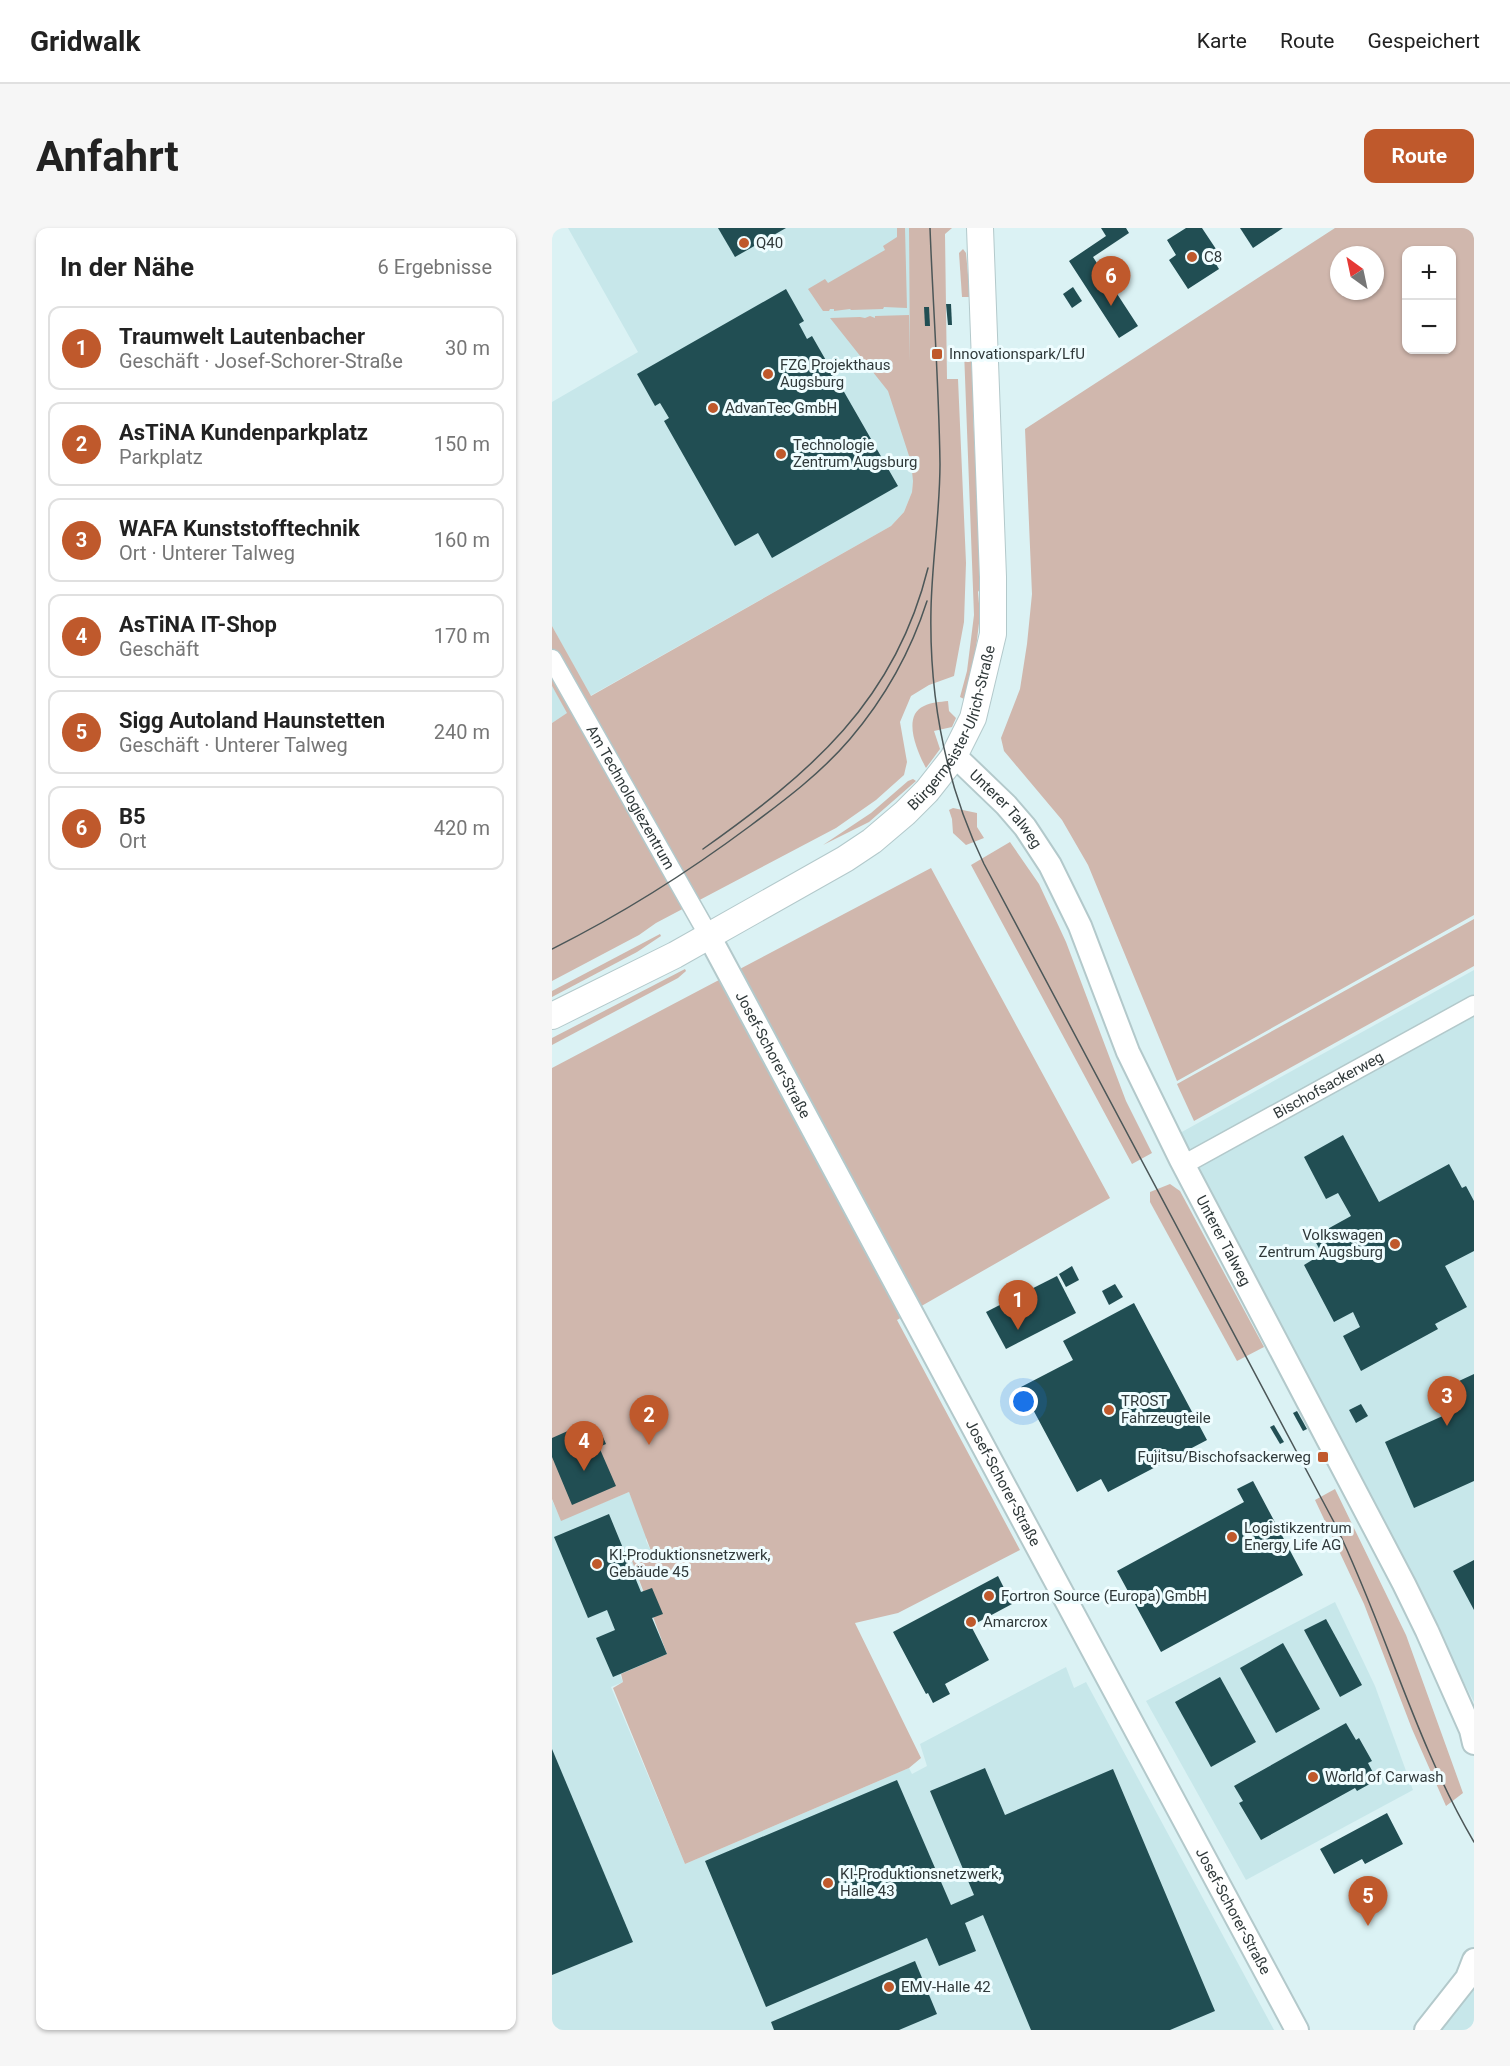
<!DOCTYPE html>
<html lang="de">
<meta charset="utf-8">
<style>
:root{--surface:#fff;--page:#f6f6f6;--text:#222;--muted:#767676;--line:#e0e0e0;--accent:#bf592c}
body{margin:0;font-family:Roboto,sans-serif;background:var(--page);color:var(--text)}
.controls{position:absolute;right:18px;top:18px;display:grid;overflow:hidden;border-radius:12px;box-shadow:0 2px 4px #0004}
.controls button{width:54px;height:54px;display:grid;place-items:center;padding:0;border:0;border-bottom:2px solid var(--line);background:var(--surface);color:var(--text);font:30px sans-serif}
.compass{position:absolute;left:778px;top:18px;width:54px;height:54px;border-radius:50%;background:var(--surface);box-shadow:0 2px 4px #0004;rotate:327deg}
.you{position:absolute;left:472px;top:1174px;width:21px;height:21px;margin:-15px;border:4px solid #fff;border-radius:50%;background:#1a73e8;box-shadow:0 0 0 9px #1a73e833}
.badge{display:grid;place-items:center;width:39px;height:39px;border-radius:50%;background:var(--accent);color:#fff;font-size:20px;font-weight:700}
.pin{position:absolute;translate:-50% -50px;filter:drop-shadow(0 2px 3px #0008)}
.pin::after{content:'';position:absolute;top:32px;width:21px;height:18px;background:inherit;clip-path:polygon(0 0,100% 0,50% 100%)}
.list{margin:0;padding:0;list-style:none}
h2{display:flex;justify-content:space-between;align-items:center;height:78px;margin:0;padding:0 24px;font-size:26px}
h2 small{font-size:20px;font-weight:400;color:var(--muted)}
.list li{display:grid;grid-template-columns:39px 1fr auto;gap:18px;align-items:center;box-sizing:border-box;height:84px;margin:0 12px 12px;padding:0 12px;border:2px solid var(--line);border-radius:12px}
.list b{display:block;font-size:22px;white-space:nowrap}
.list p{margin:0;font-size:20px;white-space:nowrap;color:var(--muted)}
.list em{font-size:20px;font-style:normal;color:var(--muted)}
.map{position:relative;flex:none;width:922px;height:1802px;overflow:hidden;border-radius:12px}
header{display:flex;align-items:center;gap:36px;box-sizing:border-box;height:84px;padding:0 30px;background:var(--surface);border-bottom:2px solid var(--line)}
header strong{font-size:28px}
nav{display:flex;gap:33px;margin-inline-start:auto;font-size:21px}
.intro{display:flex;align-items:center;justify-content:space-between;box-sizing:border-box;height:144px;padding:0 36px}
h1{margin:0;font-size:42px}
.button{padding:15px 27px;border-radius:12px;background:var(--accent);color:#fff;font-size:21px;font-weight:700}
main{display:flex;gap:36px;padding:0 36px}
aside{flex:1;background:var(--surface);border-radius:12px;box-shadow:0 2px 4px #0004}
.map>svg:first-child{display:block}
.built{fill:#c7e7ea}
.green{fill:#d0b7ad;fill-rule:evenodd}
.building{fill:#214e53}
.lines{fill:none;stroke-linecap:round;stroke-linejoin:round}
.minor-casing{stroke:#b3c9cb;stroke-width:21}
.tertiary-casing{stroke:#b3c9cb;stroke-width:26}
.secondary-casing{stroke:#b3c9cb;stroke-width:28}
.minor{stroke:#fff;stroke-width:18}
.tertiary{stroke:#fff;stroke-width:22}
.secondary{stroke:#fff;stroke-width:26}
.tram{stroke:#4c5758;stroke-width:1.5}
.poi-dot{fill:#bf592c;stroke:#effdff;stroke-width:2}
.labels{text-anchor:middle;stroke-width:6;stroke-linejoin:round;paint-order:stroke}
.poi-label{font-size:15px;fill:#30393a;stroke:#effdff;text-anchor:start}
.street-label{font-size:15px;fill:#30393a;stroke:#effdff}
</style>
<header>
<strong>Gridwalk</strong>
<nav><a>Karte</a><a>Route</a><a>Gespeichert</a></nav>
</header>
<div class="intro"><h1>Anfahrt</h1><a class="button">Route</a></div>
<main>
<aside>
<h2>In der Nähe<small>6 Ergebnisse</small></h2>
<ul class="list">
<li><span class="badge">1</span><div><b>Traumwelt Lautenbacher</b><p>Geschäft · Josef-Schorer-Straße</p></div><em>30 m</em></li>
<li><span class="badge">2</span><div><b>AsTiNA Kundenparkplatz</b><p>Parkplatz</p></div><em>150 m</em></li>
<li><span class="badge">3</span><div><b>WAFA Kunststofftechnik</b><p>Ort · Unterer Talweg</p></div><em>160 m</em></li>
<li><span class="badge">4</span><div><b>AsTiNA IT-Shop</b><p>Geschäft</p></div><em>170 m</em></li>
<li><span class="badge">5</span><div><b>Sigg Autoland Haunstetten</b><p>Geschäft · Unterer Talweg</p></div><em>240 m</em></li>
<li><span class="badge">6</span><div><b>B5</b><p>Ort</p></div><em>420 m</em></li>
</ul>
</aside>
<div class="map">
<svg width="922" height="1802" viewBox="0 0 922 1802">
<rect width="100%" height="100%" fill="#dbf2f4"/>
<g class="built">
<polygon points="16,0 357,0 361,253 360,264 352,284 339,298 38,468 0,398 0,174 86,124"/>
<polygon points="0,458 16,485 0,495"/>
<polygon points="922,742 922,1474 628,905"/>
<polygon points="77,1264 94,1305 94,1313 99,1323 80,1333 95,1377 116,1427 68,1447 71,1454 59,1459 133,1636 357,1540 360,1546 375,1538 368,1516 514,1439 522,1460 534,1454 722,1802 0,1802 0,1272 9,1292"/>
<polygon points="783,1374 823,1458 861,1562 694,1652 594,1473"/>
<polygon points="922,1747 922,1802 881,1802"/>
</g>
<g class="green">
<polygon points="345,0 353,0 355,80 332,79 331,81 299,82 298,81 282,83 282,81 278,81 277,83 271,83 256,61 273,51 276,55 333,22 331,18 345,9"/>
<polygon points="357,0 400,0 393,6 395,151 406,151 414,335 412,394 402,448 377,457 359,468 348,494 355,534 352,547 324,572 284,600 104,695 87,707 0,753 0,495 15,485 0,458 0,398 39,468 339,298 352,284 360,264 361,253 359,234 336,163 278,90 308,89 313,90 318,88 323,90 323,88 357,87 358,134"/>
<path d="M783,0H922V687L625,853L536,637L510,592L452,523L449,510L468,461L475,416L480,366L473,201ZM854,22H900V122H854ZM787,27H823V63H787Z"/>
<polygon points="411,21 414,25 418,69 410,69 407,25"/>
<polygon points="418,122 423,177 421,183 429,359 426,364 428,387 424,420 419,449 412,471 408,469 415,443 422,387 412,123"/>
<path d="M396,473L397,483L404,490L400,499L382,503L388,521L374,540C366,525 349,488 372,478C379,474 388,474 396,473Z"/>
<polygon points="361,551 364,553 317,594 271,617 319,585 356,553"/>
<polygon points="401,580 425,585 425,599 432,610 414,617 401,605 400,591 397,582"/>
<polygon points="458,614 487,656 514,714 574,873 600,925 580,936 419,637"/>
<polygon points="379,640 558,970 345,1092 468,1322 346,1385 303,1395 369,1530 357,1540 133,1636 61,1460 71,1454 69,1446 115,1426 80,1333 99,1323 77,1264 9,1293 0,1271 0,840"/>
<polygon points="922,691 922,738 642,893 625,856"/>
<polygon points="108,706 109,708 85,724 0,769 0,763"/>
<polygon points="133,741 134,743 126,750 0,817 0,810"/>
<polygon points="618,956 628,963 712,1119 685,1133 598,974 598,964"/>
<polygon points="783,1261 854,1407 911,1565 894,1578 860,1501 812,1376 763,1272"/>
</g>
<g class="building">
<polygon points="166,0 234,0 183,29"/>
<polygon points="549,0 574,0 577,5 541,29 586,98 567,110 517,33 554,8"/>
<polygon points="634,0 650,0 664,21 657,25 667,41 636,61 617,32 624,27 615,12"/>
<polygon points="688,0 731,0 701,20"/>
<polygon points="521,59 530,73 520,80 511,66"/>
<polygon points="234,61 252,93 247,96 255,111 260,108 346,258 220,330 206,305 183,318 112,193 117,190 108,175 103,178 85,146"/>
<polygon points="394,76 399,76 400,97 396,97"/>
<polygon points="372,79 377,79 378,98 373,98"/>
<polygon points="791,907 827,974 897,936 910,960 914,958 922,973 922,1023 893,1038 915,1079 883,1096 886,1101 809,1143 791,1108 808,1099 801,1084 782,1094 752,1037 770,1026 761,1009 799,988 786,965 774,971 752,929"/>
<polygon points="520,1038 527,1052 514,1059 507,1046"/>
<polygon points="505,1048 524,1085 454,1121 434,1084"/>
<polygon points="563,1056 571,1069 557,1077 550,1063"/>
<polygon points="582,1075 655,1212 556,1264 549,1251 525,1264 469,1159 521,1132 511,1113"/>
<polygon points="922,1146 922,1253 862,1280 833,1214 904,1182 894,1159"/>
<polygon points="809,1176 816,1188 804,1195 797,1182"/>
<polygon points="745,1183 755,1201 751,1203 741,1185"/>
<polygon points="36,1194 41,1205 48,1202 54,1216 47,1219 64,1258 20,1277 0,1229 0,1210"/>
<polygon points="722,1197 732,1214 728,1216 718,1199"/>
<polygon points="701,1253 751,1347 609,1424 565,1343 692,1274 685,1261"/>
<polygon points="57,1286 89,1364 100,1360 111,1386 100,1390 115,1426 61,1449 44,1410 63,1402 55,1382 36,1390 2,1309"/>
<polygon points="922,1332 922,1382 901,1343"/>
<polygon points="446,1348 460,1376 419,1398 437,1432 393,1456 398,1466 381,1475 376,1465 374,1466 341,1404"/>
<polygon points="774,1391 810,1457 788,1469 752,1402"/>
<polygon points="731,1415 768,1481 724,1505 688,1440"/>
<polygon points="668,1449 704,1514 659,1539 623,1474"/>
<polygon points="794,1495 804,1512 807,1510 820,1533 816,1535 825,1552 805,1563 803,1560 709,1612 687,1575 691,1573 682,1558"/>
<polygon points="0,1521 81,1714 0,1747"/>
<polygon points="433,1540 453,1587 561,1541 663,1783 618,1802 479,1802 431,1687 413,1695 424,1723 387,1738 375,1710 214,1779 153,1633 345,1552 399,1677 422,1667 378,1563"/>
<polygon points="835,1585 851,1616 813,1636 810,1631 782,1646 768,1621"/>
<polygon points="363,1733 385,1786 347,1802 222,1802 219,1794"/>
</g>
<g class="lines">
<defs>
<g id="minor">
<path id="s1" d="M0,431L157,708"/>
<path id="s2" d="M631,937L922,777"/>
</g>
<g id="tertiary">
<path id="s3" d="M402,527L454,577L473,599L498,637L528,698L576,824L629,932L852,1356L875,1403L919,1502L922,1515"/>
<path id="s4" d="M157,708L745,1802"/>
<polyline points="874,1802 915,1750 922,1732"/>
</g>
<g id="secondary">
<path id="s5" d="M0,788L123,727L293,631L320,613L353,585L375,563L401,530L421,490L441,406V349L428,0"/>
</g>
</defs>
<use href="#minor" class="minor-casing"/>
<use href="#tertiary" class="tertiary-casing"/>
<use href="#secondary" class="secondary-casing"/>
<use href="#minor" class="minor"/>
<use href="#tertiary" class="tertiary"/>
<use href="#secondary" class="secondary"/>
<g class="tram">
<path d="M378,0C381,79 387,157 388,236C388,284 380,333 379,381C377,471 393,555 432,636L783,1296C834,1401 863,1514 922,1614"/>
<path d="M151,621C258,545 343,474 376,340"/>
<path d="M0,721C70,686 135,645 198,598C233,572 269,545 298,511C332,471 359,423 375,373"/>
</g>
</g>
<g class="poi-dot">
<circle cx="192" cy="15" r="6"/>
<circle cx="640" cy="29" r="6"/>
<rect x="379" y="120" width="12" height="12" rx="3"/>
<circle cx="216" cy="146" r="6"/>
<circle cx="161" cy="180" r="6"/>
<circle cx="229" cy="226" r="6"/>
<circle cx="843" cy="1016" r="6"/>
<circle cx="557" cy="1182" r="6"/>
<rect x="765" y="1223" width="12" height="12" rx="3"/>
<circle cx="680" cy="1309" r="6"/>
<circle cx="45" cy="1336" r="6"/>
<circle cx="437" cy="1368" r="6"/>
<circle cx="419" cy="1394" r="6"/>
<circle cx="761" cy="1549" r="6"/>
<circle cx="276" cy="1655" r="6"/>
<circle cx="337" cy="1759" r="6"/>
</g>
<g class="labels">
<g class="poi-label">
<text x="204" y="20">Q40</text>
<text x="652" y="34">C8</text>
<text x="397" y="131">Innovationspark/LfU</text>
<text x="228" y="142">FZG Projekthaus<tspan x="228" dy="17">Augsburg</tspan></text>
<text x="173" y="185">AdvanTec GmbH</text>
<text x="241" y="222">Technologie<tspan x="241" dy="17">Zentrum Augsburg</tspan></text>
<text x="831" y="1012" text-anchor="end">Volkswagen<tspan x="831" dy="17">Zentrum Augsburg</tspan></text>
<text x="569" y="1178">TROST<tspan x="569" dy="17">Fahrzeugteile</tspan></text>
<text x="759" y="1234" text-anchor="end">Fujitsu/Bischofsackerweg</text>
<text x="692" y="1305">Logistikzentrum<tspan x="692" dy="17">Energy Life AG</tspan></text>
<text x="57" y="1332">KI-Produktionsnetzwerk,<tspan x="57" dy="17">Gebäude 45</tspan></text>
<text x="449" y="1373">Fortron Source (Europa) GmbH</text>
<text x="431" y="1399">Amarcrox</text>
<text x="773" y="1554">World of Carwash</text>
<text x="288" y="1651">KI-Produktionsnetzwerk,<tspan x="288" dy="17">Halle 43</tspan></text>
<text x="349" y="1764">EMV-Halle 42</text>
</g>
<g class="street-label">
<text dy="5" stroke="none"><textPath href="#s5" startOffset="508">Bürgermeister-Ulrich-Straße</textPath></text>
<text dy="5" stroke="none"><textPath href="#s1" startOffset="159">Am Technologiezentrum</textPath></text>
<text dy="5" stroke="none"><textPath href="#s3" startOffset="75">Unterer Talweg</textPath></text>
<text dy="5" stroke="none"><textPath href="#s4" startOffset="135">Josef-Schorer-Straße</textPath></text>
<text dy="5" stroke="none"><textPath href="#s2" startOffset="166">Bischofsackerweg</textPath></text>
<text dy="5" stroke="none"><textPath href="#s3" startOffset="561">Unterer Talweg</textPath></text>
<text dy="5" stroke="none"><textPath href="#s4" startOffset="621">Josef-Schorer-Straße</textPath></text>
<text dy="5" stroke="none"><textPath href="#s4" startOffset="1107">Josef-Schorer-Straße</textPath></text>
</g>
</g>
</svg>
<div class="controls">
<button>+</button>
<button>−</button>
</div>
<svg class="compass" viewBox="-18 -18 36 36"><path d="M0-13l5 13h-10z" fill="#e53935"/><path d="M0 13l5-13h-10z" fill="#767676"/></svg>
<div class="you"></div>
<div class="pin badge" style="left:466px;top:1102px">1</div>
<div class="pin badge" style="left:97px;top:1217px">2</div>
<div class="pin badge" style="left:895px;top:1198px">3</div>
<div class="pin badge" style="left:32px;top:1243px">4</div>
<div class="pin badge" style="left:816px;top:1698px">5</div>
<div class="pin badge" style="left:559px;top:78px">6</div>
</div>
</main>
